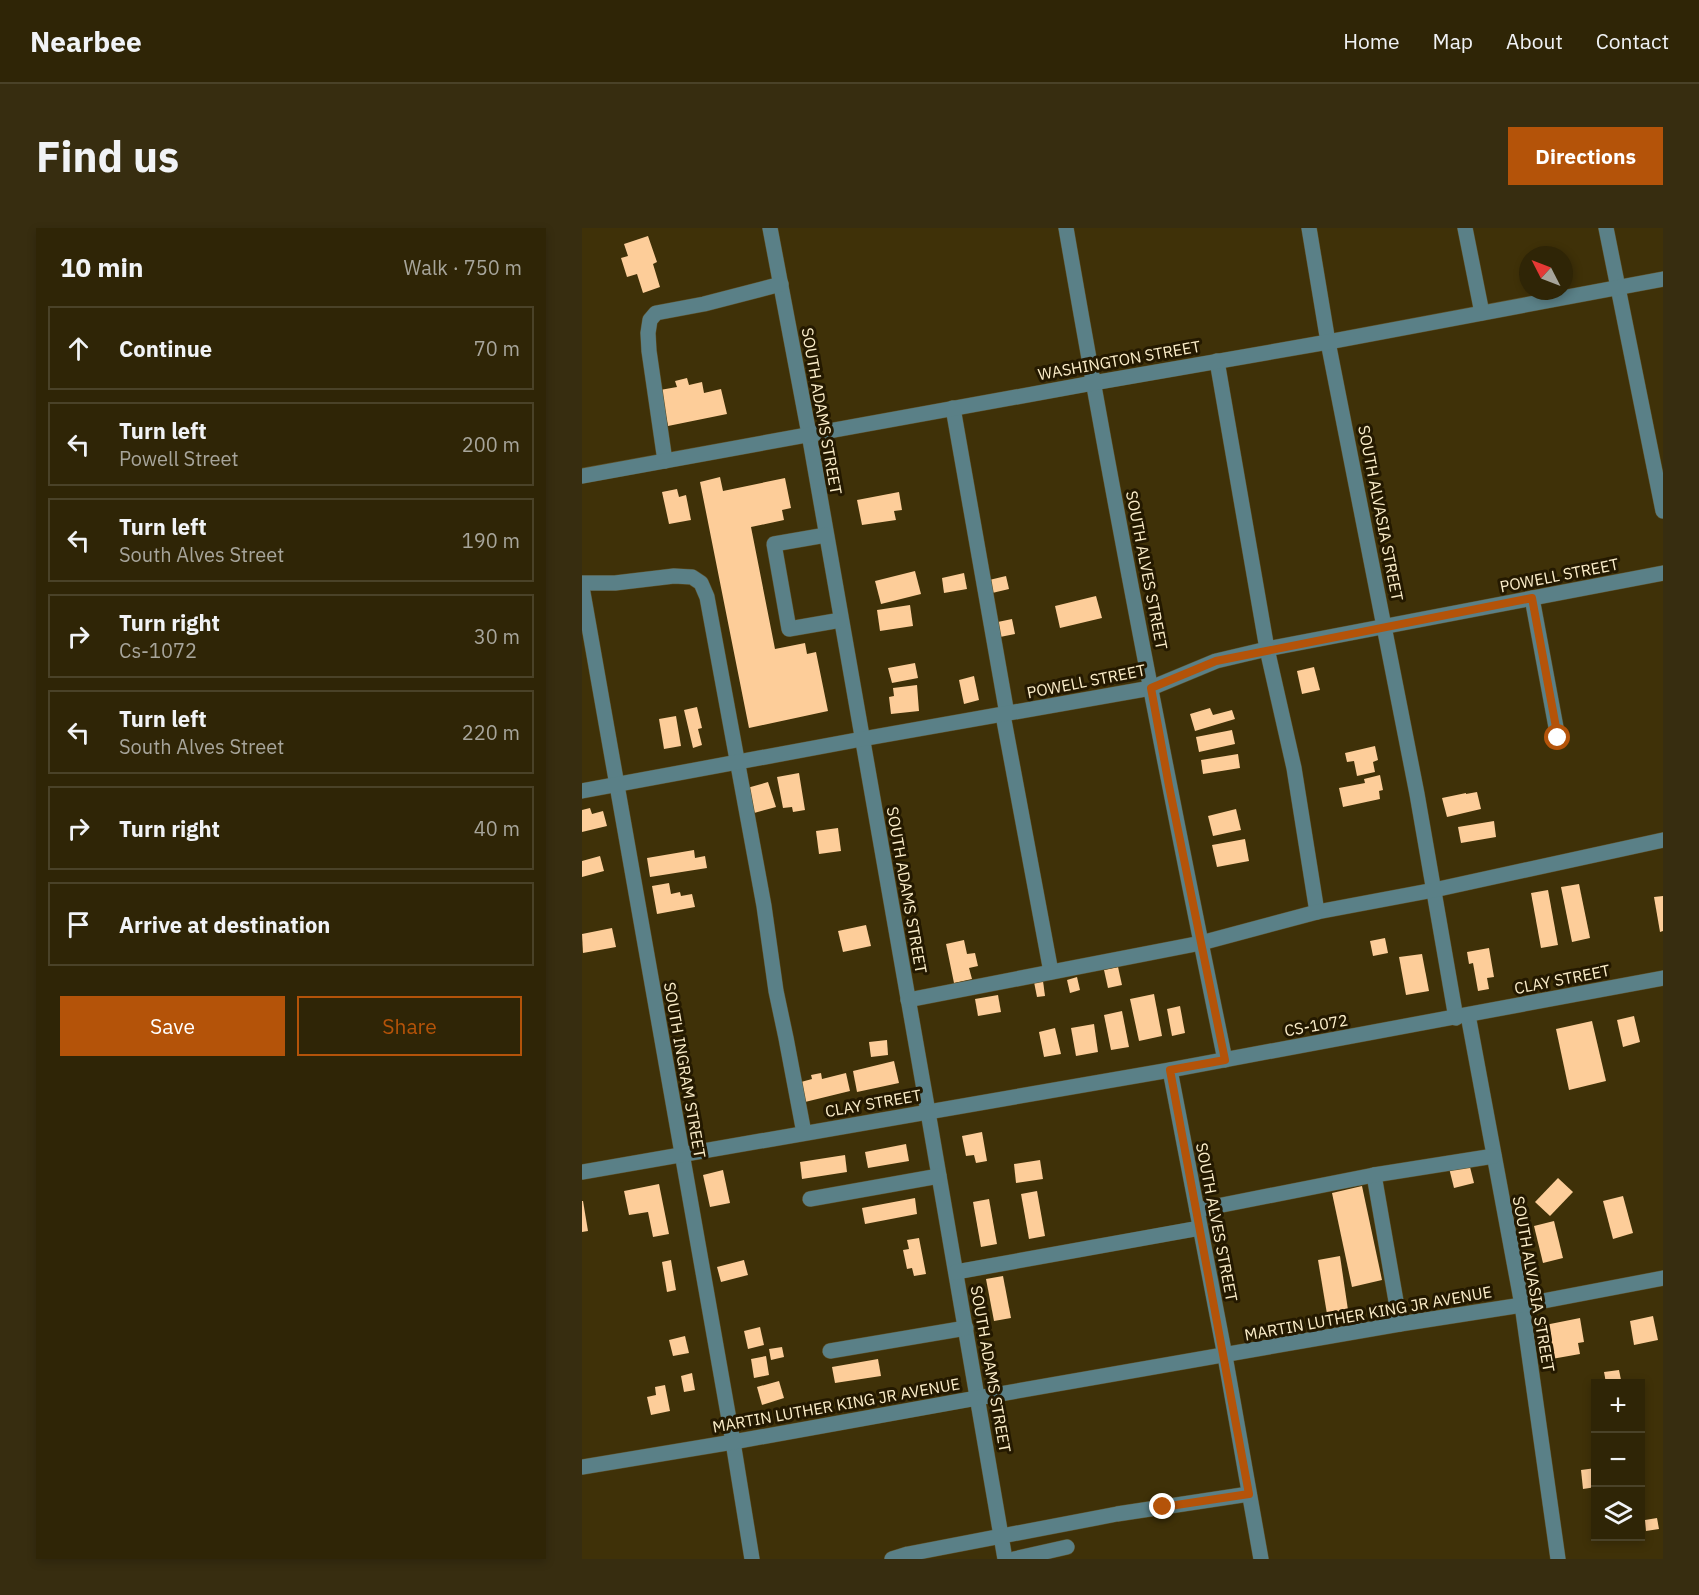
<!DOCTYPE html>
<meta charset="utf-8">
<style>
:root{--surface:#2f2506;--page:#372d10;--text:#f1f3f6;--muted:#a7a59b;--line:#4a4228;--accent:#b45309}
body{margin:0;font-family:"IBM Plex Sans",sans-serif;background:var(--page);color:var(--text)}
.controls{position:absolute;right:18px;bottom:18px;display:grid;overflow:hidden;border-radius:0px;box-shadow:0 3px 9px #0003}
.controls button{width:54px;height:54px;display:grid;place-items:center;padding:0;border:0;border-bottom:2px solid var(--line);background:var(--surface);color:var(--text);font:30px sans-serif}
.compass{position:absolute;left:937px;top:18px;width:54px;height:54px;border-radius:50%;background:var(--surface);box-shadow:0 3px 9px #0003;rotate:312deg}
.stop{position:absolute;width:18px;height:18px;margin:-14px;border:4px solid #b45309;border-radius:50%;background:#fff}
.stop.end{background:#b45309;border-color:#fff;box-shadow:0 2px 6px #0008}
.list{margin:0;padding:0;list-style:none}
h2{display:flex;justify-content:space-between;align-items:center;height:78px;margin:0;padding:0 24px;font-size:26px}
h2 small{font-size:20px;font-weight:400;color:var(--muted)}
.list li{display:grid;grid-template-columns:39px 1fr auto;gap:18px;align-items:center;box-sizing:border-box;height:84px;margin:0 12px 12px;padding:0 12px;border:2px solid var(--line);border-radius:0px}
.list b{display:block;font-size:22px;white-space:nowrap}
.list p{margin:0;font-size:20px;white-space:nowrap;color:var(--muted)}
.list em{font-size:20px;font-style:normal;color:var(--muted)}
.actions{display:flex;gap:12px;padding:18px 24px}
.actions a{flex:1;padding:14px 0;border:2px solid var(--accent);border-radius:0px;text-align:center;font-size:21px;color:var(--accent)}
.actions .main{background:var(--accent);color:#fff}
.icon{flex:none;width:33px;height:33px;fill:none;stroke:currentColor;stroke-width:2;stroke-linecap:round;stroke-linejoin:round}
.map{position:relative;flex:none;width:1081px;height:1331px;overflow:hidden;border-radius:0px}
header{display:flex;align-items:center;gap:36px;box-sizing:border-box;height:84px;padding:0 30px;background:var(--surface);border-bottom:2px solid var(--line)}
header strong{font-size:28px}
nav{display:flex;gap:33px;margin-inline-start:auto;font-size:21px}
.intro{display:flex;align-items:center;justify-content:space-between;box-sizing:border-box;height:144px;padding:0 36px}
h1{margin:0;font-size:42px}
.button{padding:15px 27px;border-radius:0px;background:var(--accent);color:#fff;font-size:21px;font-weight:700}
main{display:flex;gap:36px;padding:0 36px}
aside{flex:1;background:var(--surface);border-radius:0px;box-shadow:0 3px 9px #0003}
.map>svg:first-child{display:block}
.building{fill:#fdcd99}
.lines{fill:none;stroke-linecap:round;stroke-linejoin:round}
.minor-casing{stroke:#5d4f27;stroke-width:16}
.minor{stroke:#5a8087;stroke-width:15}
.route{stroke:#b45309;stroke-width:8}
.labels{text-anchor:middle;stroke-width:6;stroke-linejoin:round;paint-order:stroke}
.street-label{font-size:16px;fill:#fbedc9;stroke:#241900}
</style>
<header>
<strong>Nearbee</strong>
<nav><a>Home</a><a>Map</a><a>About</a><a>Contact</a></nav>
</header>
<div class="intro"><h1>Find us</h1><a class="button">Directions</a></div>
<main>
<aside>
<h2>10 min<small>Walk · 750 m</small></h2>
<ul class="list">
<li><svg class="icon" aria-label="ahead" viewBox="0 0 24 24"><path d="M12 20V5M6 11l6-6 6 6"/></svg><div><b>Continue</b></div><em>70 m</em></li>
<li><svg class="icon" aria-label="left" viewBox="0 0 24 24"><path d="M17 20v-9H6M10 6l-5 5 5 5"/></svg><div><b>Turn left</b><p>Powell Street</p></div><em>200 m</em></li>
<li><svg class="icon" aria-label="left" viewBox="0 0 24 24"><path d="M17 20v-9H6M10 6l-5 5 5 5"/></svg><div><b>Turn left</b><p>South Alves Street</p></div><em>190 m</em></li>
<li><svg class="icon" aria-label="right" viewBox="0 0 24 24"><path d="M7 20v-9h11M14 6l5 5-5 5"/></svg><div><b>Turn right</b><p>Cs-1072</p></div><em>30 m</em></li>
<li><svg class="icon" aria-label="left" viewBox="0 0 24 24"><path d="M17 20v-9H6M10 6l-5 5 5 5"/></svg><div><b>Turn left</b><p>South Alves Street</p></div><em>220 m</em></li>
<li><svg class="icon" aria-label="right" viewBox="0 0 24 24"><path d="M7 20v-9h11M14 6l5 5-5 5"/></svg><div><b>Turn right</b></div><em>40 m</em></li>
<li><svg class="icon" aria-label="arrive" viewBox="0 0 24 24"><path d="M6 21V4h12l-3 4 3 4H6"/></svg><div><b>Arrive at destination</b></div></li>
</ul>
<div class="actions"><a class="main">Save</a><a>Share</a></div>
</aside>
<div class="map">
<svg width="1081" height="1331" viewBox="0 0 1081 1331">
<rect width="100%" height="100%" fill="#3f3108"/>
<g class="building">
<polygon points="66,8 75,34 71,36 78,59 61,65 55,46 45,49 39,30 46,28 42,16"/>
<polygon points="105,150 107,157 120,154 122,165 139,161 145,186 86,198 78,162 95,159 93,153"/>
<polygon points="138,249 141,263 203,250 209,280 200,282 202,292 169,299 193,421 223,415 225,426 234,424 246,483 167,500 118,254"/>
<polygon points="95,261 97,269 104,267 109,292 87,296 80,264"/>
<polygon points="317,264 320,282 312,283 314,292 280,297 275,272"/>
<polygon points="333,343 339,366 299,376 293,353"/>
<polygon points="382,345 385,361 362,365 360,350"/>
<polygon points="424,348 427,361 406,366 403,353"/>
<polygon points="514,368 520,390 478,400 473,378"/>
<polygon points="328,377 331,398 298,403 295,382"/>
<polygon points="430,391 433,406 413,410 411,395"/>
<polygon points="333,435 336,450 310,455 306,440"/>
<polygon points="732,439 738,462 720,466 715,443"/>
<polygon points="392,448 397,472 382,476 377,452"/>
<polygon points="335,457 337,483 309,486 307,469 312,468 311,460"/>
<polygon points="115,479 120,500 116,501 120,517 111,520 102,482"/>
<polygon points="628,480 631,487 650,482 653,491 613,503 608,486"/>
<polygon points="94,488 99,518 82,521 77,491"/>
<polygon points="650,502 653,516 617,524 614,509"/>
<polygon points="793,518 796,532 791,534 793,544 775,548 772,533 765,534 763,525"/>
<polygon points="656,526 658,540 621,546 619,532"/>
<polygon points="217,545 223,582 211,584 210,579 201,580 195,549"/>
<polygon points="798,547 801,562 797,563 798,571 761,579 757,560 783,555 782,551"/>
<polygon points="186,554 194,579 172,585 165,560"/>
<polygon points="895,564 899,581 865,589 860,570 884,565 884,566"/>
<polygon points="8,580 10,586 21,583 25,598 0,604 0,582"/>
<polygon points="654,581 659,602 631,608 626,588"/>
<polygon points="912,593 914,609 879,615 876,599"/>
<polygon points="256,600 259,623 237,626 234,603"/>
<polygon points="663,611 667,633 635,639 630,617"/>
<polygon points="112,622 113,630 123,628 125,640 68,649 65,630"/>
<polygon points="18,628 22,643 0,649 0,633"/>
<polygon points="87,655 89,666 98,664 99,668 110,666 113,679 75,686 70,658"/>
<polygon points="997,656 1008,710 990,714 979,659"/>
<polygon points="966,662 976,717 959,720 949,665"/>
<polygon points="1081,668 1081,703 1078,704 1072,669"/>
<polygon points="284,697 289,718 261,724 256,703"/>
<polygon points="30,700 34,719 1,725 0,706"/>
<polygon points="803,710 806,725 791,728 788,713"/>
<polygon points="382,712 385,726 393,725 396,738 387,740 390,751 372,755 364,716"/>
<polygon points="907,720 912,749 905,750 907,761 896,763 891,735 887,736 885,724"/>
<polygon points="840,726 847,763 824,767 817,729"/>
<polygon points="536,739 540,757 526,760 522,742"/>
<polygon points="495,749 498,762 488,765 485,752"/>
<polygon points="461,753 463,768 455,769 452,754"/>
<polygon points="572,766 580,808 557,813 548,771"/>
<polygon points="416,767 419,784 396,788 393,771"/>
<polygon points="598,778 603,805 590,808 585,781"/>
<polygon points="540,783 547,819 529,822 522,787"/>
<polygon points="1052,788 1058,814 1041,819 1035,792"/>
<polygon points="1010,793 1024,853 987,862 974,801"/>
<polygon points="512,796 516,824 494,828 489,800"/>
<polygon points="473,800 479,826 462,829 457,804"/>
<polygon points="305,812 306,827 289,829 287,814"/>
<polygon points="312,833 317,855 275,864 271,843"/>
<polygon points="239,845 240,851 264,845 268,863 223,874 219,854 230,851 229,847"/>
<polygon points="400,904 405,933 394,935 392,927 384,928 380,908"/>
<polygon points="324,916 327,933 286,940 283,924"/>
<polygon points="263,927 265,944 220,951 218,934"/>
<polygon points="458,932 461,951 434,955 432,936"/>
<polygon points="887,935 892,955 872,960 867,940"/>
<polygon points="141,942 148,975 128,979 121,947"/>
<polygon points="976,950 991,964 968,988 953,974"/>
<polygon points="77,956 87,1006 71,1009 66,984 47,987 42,963"/>
<polygon points="780,958 800,1052 770,1059 750,965"/>
<polygon points="455,963 463,1008 447,1011 439,966"/>
<polygon points="1041,968 1051,1005 1031,1011 1021,973"/>
<polygon points="333,970 335,986 283,996 280,980"/>
<polygon points="407,971 415,1016 399,1019 391,974"/>
<polygon points="0,973 1,973 6,1003 0,1004"/>
<polygon points="972,993 981,1030 961,1035 952,998"/>
<polygon points="337,1010 344,1046 332,1048 330,1040 325,1041 321,1022 327,1021 325,1012"/>
<polygon points="758,1028 766,1082 745,1086 736,1032"/>
<polygon points="89,1032 94,1062 85,1064 80,1034"/>
<polygon points="162,1032 166,1047 139,1054 135,1039"/>
<polygon points="421,1048 429,1090 412,1093 404,1051"/>
<polygon points="1071,1088 1076,1112 1052,1117 1048,1093"/>
<polygon points="998,1090 1002,1114 996,1115 998,1126 964,1132 958,1098"/>
<polygon points="178,1099 182,1117 166,1121 162,1103"/>
<polygon points="103,1108 107,1125 91,1128 87,1112"/>
<polygon points="200,1119 202,1129 189,1132 187,1121"/>
<polygon points="184,1128 187,1147 172,1150 169,1131"/>
<polygon points="296,1131 299,1148 253,1155 250,1139"/>
<polygon points="1037,1142 1039,1152 1024,1155 1022,1144"/>
<polygon points="110,1145 113,1162 102,1164 99,1148"/>
<polygon points="197,1153 202,1170 180,1177 175,1159"/>
<polygon points="83,1157 88,1183 69,1187 65,1169 74,1167 73,1159"/>
<polygon points="1014,1240 1014,1259 1001,1261 999,1242"/>
<polygon points="1075,1290 1077,1301 1064,1303 1063,1292"/>
</g>
<g class="lines">
<defs>
<g id="minor">
<polyline points="188,0 227,206 346,884 423,1331"/>
<path d="M484,0C532,278 586,555 643,832"/>
<polyline points="727,0 746,114 835,566 874,790"/>
<polyline points="883,0 900,85"/>
<polyline points="1024,0 1081,283"/>
<polyline points="635,133 685,421 712,540 735,684"/>
<polyline points="371,180 425,486"/>
<polyline points="83,233 67,123 66,105 68,92 74,85 122,76 199,56"/>
<polyline points="0,248 511,155 746,114 1081,51"/>
<polyline points="244,307 192,316 207,401 259,392"/>
<polyline points="0,355 33,355 92,348 110,349 119,355 125,369 182,678 194,763 204,810 222,905"/>
<polyline points="0,359 151,1214 170,1331"/>
<polyline points="950,370 976,510"/>
<polyline points="421,487 469,744"/>
<polyline points="0,563 280,511 569,460 634,433 685,421 1081,345"/>
<polyline points="326,772 619,715 735,684 852,662 1081,612"/>
<polyline points="886,787 940,1077 976,1331"/>
<polyline points="588,842 643,1128 679,1331"/>
<polyline points="0,944 588,842 1081,750"/>
<polyline points="792,947 818,1096"/>
<polyline points="228,971 357,948"/>
<polyline points="615,982 792,947 912,928"/>
<polyline points="374,1044 618,1000"/>
<polyline points="248,1123 384,1100"/>
<polyline points="0,1239 151,1214 395,1170 818,1096 940,1077 1081,1050"/>
<polyline points="310,1331 326,1326 535,1286 667,1266"/>
<polyline points="432,1331 485,1319"/>
</g>
</defs>
<use href="#minor" class="minor-casing"/>
<use href="#minor" class="minor"/>
</g>
<g class="lines">
<polyline class="route" points="581,1279 667,1266 588,842 643,832 587,558 569,460 634,433 950,370 976,510"/>
</g>
<g class="labels">
<g class="street-label">
<text transform="translate(537 132) rotate(-10)" y="6">WASHINGTON STREET</text>
<text transform="translate(240 183) rotate(80)" y="6">SOUTH ADAMS STREET</text>
<text transform="translate(799 285) rotate(79)" y="6">SOUTH ALVASIA STREET</text>
<text transform="translate(565 342) rotate(79)" y="6">SOUTH ALVES STREET</text>
<text transform="translate(977 347) rotate(-11)" y="6">POWELL STREET</text>
<text transform="translate(504 453) rotate(-11)" y="6">POWELL STREET</text>
<text transform="translate(325 662) rotate(80)" y="6">SOUTH ADAMS STREET</text>
<text transform="translate(980 751) rotate(-11)" y="6">CLAY STREET</text>
<text transform="translate(734 797) rotate(-10)" y="6">CS-1072</text>
<text transform="translate(103 842) rotate(80)" y="6">SOUTH INGRAM STREET</text>
<text transform="translate(291 875) rotate(-10)" y="6">CLAY STREET</text>
<text transform="translate(635 994) rotate(79)" y="6">SOUTH ALVES STREET</text>
<text transform="translate(952 1056) rotate(80)" y="6">SOUTH ALVASIA STREET</text>
<text transform="translate(786 1085) rotate(-10)" y="6">MARTIN LUTHER KING JR AVENUE</text>
<text transform="translate(409 1141) rotate(80)" y="6">SOUTH ADAMS STREET</text>
<text transform="translate(254 1177) rotate(-10)" y="6">MARTIN LUTHER KING JR AVENUE</text>
</g>
</g>
</svg>
<div class="controls">
<button>+</button>
<button>−</button>
<button><svg class="icon" aria-label="layers" viewBox="0 0 24 24"><path d="M12 4l9 5-9 5-9-5zM3 14l9 5 9-5"/></svg></button>
</div>
<svg class="compass" viewBox="-18 -18 36 36"><path d="M0-13l5 13h-10z" fill="#e53935"/><path d="M0 13l5-13h-10z" fill="#a7a59b"/></svg>
<div class="stop" style="left:976px;top:510px"></div>
<div class="stop end" style="left:581px;top:1279px"></div>
</div>
</main>
